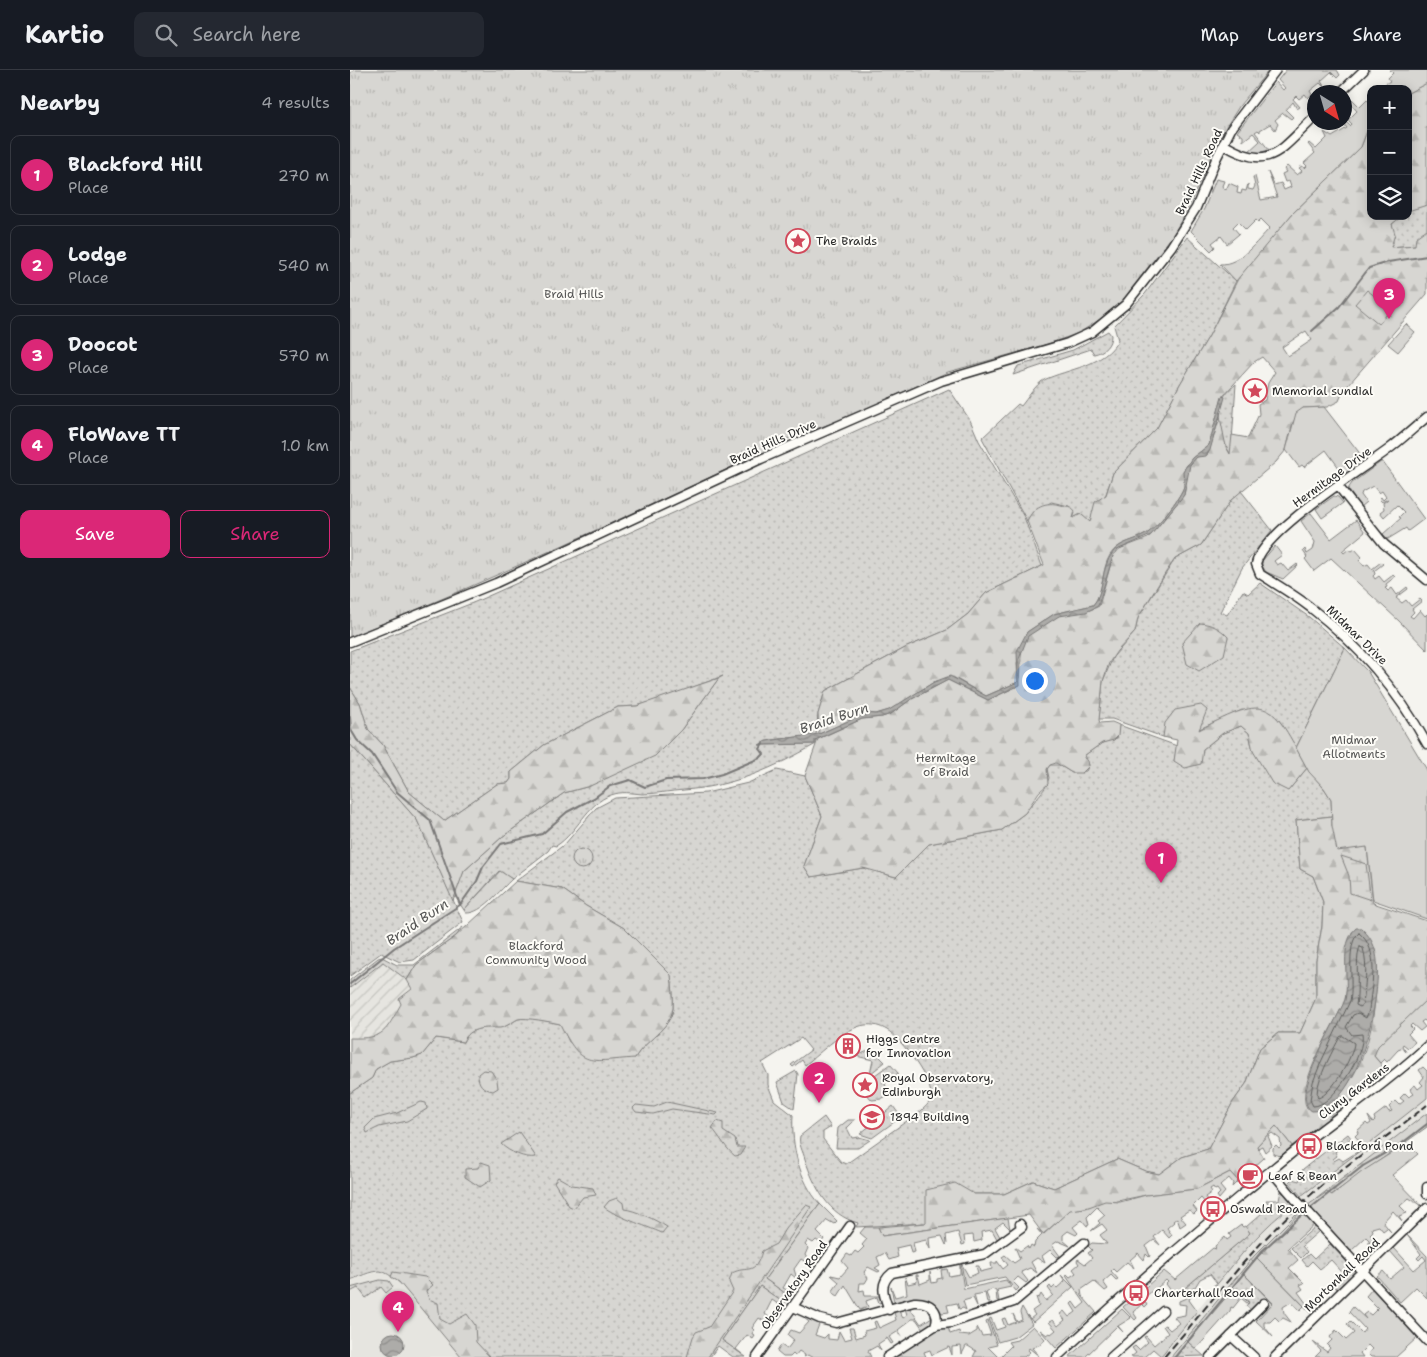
<!DOCTYPE html>
<meta charset="utf-8">
<style>
:root{--surface:#171b24;--page:#242831;--text:#f1f3f6;--muted:#9ea1a6;--line:#363941;--accent:#db2777}
body{margin:0;font-family:"Shantell Sans",sans-serif;background:var(--page);color:var(--text)}
.controls{position:absolute;right:15px;top:15px;display:grid;overflow:hidden;border-radius:10px;box-shadow:0 2px 12px #0003}
.controls button{width:45px;height:45px;display:grid;place-items:center;padding:0;border:0;border-bottom:1px solid var(--line);background:var(--surface);color:var(--text);font:25px sans-serif}
.compass{position:absolute;left:957px;top:15px;width:45px;height:45px;border-radius:50%;background:var(--surface);box-shadow:0 2px 12px #0003;rotate:143deg}
.you{position:absolute;left:684px;top:610px;width:18px;height:18px;margin:-12px;border:4px solid #fff;border-radius:50%;background:#1a73e8;box-shadow:0 0 0 8px #1a73e833}
.badge{display:grid;place-items:center;width:32px;height:32px;border-radius:50%;background:var(--accent);color:#fff;font-size:16px;font-weight:700}
.pin{position:absolute;translate:-50% -41px;filter:drop-shadow(0 1px 2px #0008)}
.pin::after{content:'';position:absolute;top:26px;width:18px;height:15px;background:inherit;clip-path:polygon(0 0,100% 0,50% 100%)}
.list{margin:0;padding:0;list-style:none}
h2{display:flex;justify-content:space-between;align-items:center;height:65px;margin:0;padding:0 20px;font-size:21px}
h2 small{font-size:16px;font-weight:400;color:var(--muted)}
.list li{display:grid;grid-template-columns:32px 1fr auto;gap:15px;align-items:center;box-sizing:border-box;height:80px;margin:0 10px 10px;padding:0 10px;border:1px solid var(--line);border-radius:10px}
.list b{display:block;font-size:19px;white-space:nowrap}
.list p{margin:0;font-size:16px;white-space:nowrap;color:var(--muted)}
.list em{font-size:16px;font-style:normal;color:var(--muted)}
.actions{display:flex;gap:10px;padding:15px 20px}
.actions a{flex:1;padding:11px 0;border:1px solid var(--accent);border-radius:10px;text-align:center;font-size:18px;color:var(--accent)}
.actions .main{background:var(--accent);color:#fff}
.icon{flex:none;width:28px;height:28px;fill:none;stroke:currentColor;stroke-width:2;stroke-linecap:round;stroke-linejoin:round}
.map{position:relative;flex:none;width:1077px;height:1287px;overflow:hidden}
header{display:flex;align-items:center;gap:30px;box-sizing:border-box;height:70px;padding:0 25px;background:var(--surface);border-bottom:1px solid var(--line)}
header strong{font-size:24px}
nav{display:flex;gap:28px;margin-inline-start:auto;font-size:18px}
.search{width:350px;height:45px;background:var(--page);display:flex;align-items:center;gap:12px;box-sizing:border-box;padding:0 18px;border-radius:10px;color:var(--muted);font-size:19px}
main{display:flex}
aside{flex:1;background:var(--surface)}
.map>svg:first-child{display:block}
.built{fill:#e6e5e0}
.industrial{fill:url(#industrial-furrows)}
.grass{fill:url(#grass-dots);stroke:#81807e}
.forest{fill:url(#forest-firs);stroke:#81807e;fill-rule:evenodd}
.wetland{fill:url(#wetland-marsh);stroke:#81807e}
.park{fill:url(#park-tufts);stroke:#81807e}
.garden{fill:#d7d6d2;stroke:#81807e}
.water{fill:url(#water-waves);stroke:#797877}
.lines{fill:none;stroke-linecap:round;stroke-linejoin:round}
.shore{stroke:#5f5f5d;stroke-width:1}
.stream{stroke:#797877;stroke-width:2}
.minor-casing{stroke:#2b2b2b;stroke-width:11}
.minor{stroke:#fdfcf7;stroke-width:8}
.rail{stroke:#2b2b2b;stroke-width:2;stroke-dasharray:8 4;stroke-linecap:butt}
.minor-bridge-casing{stroke:#2b2b2b;stroke-width:11;stroke-linecap:butt}
.minor-bridge{stroke:#fdfcf7;stroke-width:8}
.labels{text-anchor:middle;stroke-width:4;stroke-linejoin:round;paint-order:stroke}
.street-label{font-size:12px;fill:#2b2b2b;stroke:#fdfcf7}
.poi-label{font-size:12px;fill:#2b2b2b;stroke:#fdfcf7;text-anchor:start}
.park-label{font-size:12px;fill:#565655;stroke:#fdfcf7}
.water-label{font-size:14px;font-style:italic;fill:#585857;stroke:#fdfcf7}
</style>
<header>
<strong>Kartio</strong>
<div class="search"><svg class="icon" aria-label="search" viewBox="0 0 24 24"><circle cx="10" cy="10" r="6"/><path d="M15 15l6 6"/></svg>Search here</div>
<nav><a>Map</a><a>Layers</a><a>Share</a></nav>
</header>
<main>
<aside>
<h2>Nearby<small>4 results</small></h2>
<ul class="list">
<li><span class="badge">1</span><div><b>Blackford Hill</b><p>Place</p></div><em>270 m</em></li>
<li><span class="badge">2</span><div><b>Lodge</b><p>Place</p></div><em>540 m</em></li>
<li><span class="badge">3</span><div><b>Doocot</b><p>Place</p></div><em>570 m</em></li>
<li><span class="badge">4</span><div><b>FloWave TT</b><p>Place</p></div><em>1.0 km</em></li>
</ul>
<div class="actions"><a class="main">Save</a><a>Share</a></div>
</aside>
<div class="map">
<svg width="1077" height="1287" viewBox="0 0 1077 1287">
<defs>
<pattern id="industrial-furrows" width="10" height="10" patternUnits="userSpaceOnUse" patternTransform="scale(1.25)"><rect width="10" height="10" fill="#e6e5e0"/><path d="M-1 1l2-2M0 10L10 0M9 11l2-2" fill="none" stroke="#c5c5c0"/></pattern>
<pattern id="grass-dots" width="8" height="8" patternUnits="userSpaceOnUse" patternTransform="scale(1.25)"><rect width="8" height="8" fill="#d7d6d2"/><path d="M2 2h.1M6 6h.1" fill="none" stroke="#b9b8b4" stroke-width="1.8" stroke-linecap="round"/></pattern>
<pattern id="forest-firs" width="22" height="20" patternUnits="userSpaceOnUse" patternTransform="scale(1.25)"><rect width="22" height="20" fill="#d7d6d2"/><path d="M5 1l3.5 6h-7zM16 11l3.5 6h-7z" fill="#b9b8b4"/></pattern>
<pattern id="wetland-marsh" width="20" height="14" patternUnits="userSpaceOnUse" patternTransform="scale(1.25)"><rect width="20" height="14" fill="#d7d6d2"/><path d="M1 5h8M5 5V1M11 12h8M15 12V8" fill="none" stroke="#b9b8b4"/></pattern>
<pattern id="park-tufts" width="24" height="20" patternUnits="userSpaceOnUse" patternTransform="scale(1.25)"><rect width="24" height="20" fill="#d7d6d2"/><path d="M3 7l-1-3M5 7V3M7 7l1-3M15 17l-1-3M17 17v-4M19 17l1-3" fill="none" stroke="#b9b8b4"/></pattern>
<pattern id="water-waves" width="16" height="10" patternUnits="userSpaceOnUse" patternTransform="scale(1.25)"><rect width="16" height="10" fill="#adaca9"/><path d="M0 5q4-4 8 0t8 0" fill="none" stroke="#8d8c8a"/></pattern>
</defs>
<rect width="100%" height="100%" fill="#f5f4ef"/>
<filter id="ink" filterUnits="userSpaceOnUse"><feTurbulence type="fractalNoise" baseFrequency=".02" numOctaves="2"/><feDisplacementMap in="SourceGraphic" scale="10" xChannelSelector="R" yChannelSelector="G"/><feConvolveMatrix kernelMatrix="1 2 1 2 8 2 1 2 1" color-interpolation-filters="sRGB"/></filter>
<g filter="url(#ink)">
<g class="built">
<polygon points="1077,1028 1077,1043 953,1139 883,1215 823,1287 810,1287 882,1196 920,1154 945,1134 943,1132"/>
<polygon points="31,1201 41,1205 65,1229 117,1287 0,1287 0,1210"/>
</g>
<polygon class="industrial" points="33,892 57,910 62,919 50,929 51,934 36,961 21,969 0,968 0,918"/>
<g class="grass">
<polygon points="1072,134 1077,135 1077,159 1065,175 1040,177 1043,173 1042,154 1052,146 1058,146 1058,141"/>
<path d="M837,167L886,211L859,266L830,314L807,358L763,403L756,424L740,453L731,444L723,448L725,443L719,436L701,432L680,446L677,451L632,368L668,334L671,336C677,329 686,314 694,310C717,299 755,296 768,270L764,256L795,224Z"/>
<path d="M758,261L761,265C761,275 754,282 744,284L741,279L663,305L668,296L723,280Z"/>
<path d="M886,314L881,385C871,370 866,341 875,325C877,321 883,317 886,314Z"/>
<path d="M599,319L620,350L629,371L674,447L692,496L636,523L618,544L597,560L557,577L475,621L468,644L466,665L421,670L410,675L464,674L466,669V674C422,699 384,716 334,720C320,721 305,724 292,724C281,723 272,721 261,725C236,734 228,762 206,776L202,775L198,781L162,809L149,801L114,840L104,825L114,801L152,767L214,723L240,716L331,660L369,608L373,606L317,627L287,636L268,637L194,675L161,702V709L158,713L147,714L94,751L59,722L33,675L18,659L10,633L0,617V581L125,532Z"/>
<polygon points="891,421 922,460 892,498 870,542 877,545 893,521 898,524 910,513 959,547 995,578 946,678 929,650 892,640 827,669 813,667 762,649 749,649 753,611 763,587 785,562 788,548 825,489 851,475 881,430"/>
<path d="M769,655L827,676L824,691L853,679L873,663L891,656L899,663L903,681L938,721L957,698L976,721L981,729L982,746L946,750L950,799L963,806L973,832L972,856L966,890V928L950,963H928L910,978L896,1014L883,1032L858,1079L832,1087L809,1104L795,1101L767,1089L704,1118L683,1111L654,1124H624L576,1153L506,1157L508,1153C478,1145 464,1116 455,1089C453,1081 448,1074 450,1066L474,1047L481,1057L473,1062V1069L491,1092L496,1094L571,1041C575,1037 579,1034 581,1029C585,1014 550,967 537,960C530,956 523,954 515,955C496,957 470,983 455,995L452,990L443,997L441,995L461,980L451,968L412,993L418,1005V1015L424,1030L443,1045C441,1075 449,1111 470,1134L415,1209L440,1226L435,1234L410,1216L372,1270L396,1287H383L368,1276L360,1287H117C103,1271 48,1202 30,1201C20,1201 9,1207 0,1210V1023L22,1008L26,999L40,991L63,988L72,985L86,968L113,972C120,956 136,958 150,957C157,957 162,952 168,949C179,946 199,952 211,954L219,972L285,988C294,971 321,959 323,938C324,927 322,916 321,906L274,858L236,836L212,819L166,811L215,774L246,738L265,728L356,723L398,713L427,700L455,706L472,746L454,796L461,807L513,798L546,807L579,774L652,760L675,743L695,718L699,708L697,699L700,695H709L722,703L736,701L739,695L735,685L752,673L767,668Z"/>
<polygon points="0,674 67,750 113,852 64,890 50,892 31,883 0,906"/>
<polygon points="113,857 106,866 66,895 57,910 33,892 0,918 0,910 28,888 32,887 47,895 64,895"/>
<polygon points="518,981 524,981 535,992 520,1004 523,990 506,986"/>
<polygon points="540,994 548,1003 535,1013 538,1025 531,1029 522,1030 513,1020 514,1013"/>
<polygon points="446,1001 448,1004 444,1039 434,1032 427,1012"/>
<polygon points="543,1036 551,1047 522,1068 510,1064"/>
<polygon points="498,1050 505,1050 497,1058 502,1068 509,1067 520,1070 508,1078 486,1078 488,1058"/>
<polygon points="998,1064 1001,1068 985,1082 987,1086 983,1089 984,1091 989,1088 993,1091 1015,1077 951,1126 939,1112 942,1109 949,1111 953,1099"/>
<path d="M931,1121L945,1134C913,1155 889,1188 864,1218L863,1216L867,1213L860,1204L850,1209L845,1217L834,1224L831,1221L900,1163L896,1157L920,1136L916,1130H929Z"/>
<polygon points="952,1138 945,1149 893,1203 923,1234 917,1240 913,1236 916,1233 912,1229 901,1240 896,1236 899,1232 884,1219 839,1273 854,1286 821,1287 904,1186"/>
<polygon points="965,1157 969,1161 952,1176 957,1182 951,1188 941,1178"/>
<polygon points="980,1174 1006,1202 987,1219 981,1212 992,1202 981,1190 970,1199 962,1191 957,1196 952,1190 959,1184 964,1189"/>
<polygon points="30,1210 39,1211 43,1217 36,1223 31,1217 16,1228 8,1218 0,1222 0,1218"/>
</g>
<g class="forest">
<polygon points="1077,13 1077,135 1058,141 1058,23"/>
<path d="M1021,50V146H1052L1042,154L1045,164L1041,177L1065,175L1066,167L1077,159V224L993,321L989,331L977,337L953,338L943,352L936,380L926,392L881,430L851,475L825,489L816,502L788,548L785,562L767,581L759,593L753,611L749,650L750,653L762,652L769,655L768,666L764,670L752,673L735,685L734,688L738,691L739,696L732,703H722L706,693L700,695L697,699L698,714L689,722L675,743L652,760L579,774L546,807L513,798L461,807L454,796L472,746L455,706L468,669L512,649L532,647L541,644L560,630L598,610L638,630L668,616C674,601 667,588 675,570C681,558 702,548 714,544C726,541 737,543 749,536L763,486L769,479L798,468L834,425L839,395L847,387L858,384L870,347L876,377L880,384L882,365L898,368L909,344L908,334L915,330L918,313L925,302L912,287L904,292L872,327L859,375L842,388L833,401C833,406 835,412 834,416C832,426 805,460 796,464C784,472 769,471 760,485C751,500 754,523 743,535L704,544L677,562L667,593L668,612L636,626L603,607L584,612L540,640L526,644L516,643L469,664L468,644L475,621L557,577L597,560L618,544L636,523L694,495L677,451C684,436 695,431 711,435C717,437 721,435 725,441L723,448L731,444L740,452L745,432L756,425L763,403L807,358L830,314L859,266L890,205L942,144L1011,77ZM956,261L962,270L938,286L932,277Z"/>
<path d="M850,553C861,554 870,558 878,567L874,585L849,601L837,594L832,573Z"/>
<polygon points="369,608 331,660 305,686 240,716 214,723 152,767 114,801 103,831 67,750 0,674 0,617 10,633 18,659 33,675 59,722 94,751 147,714 158,713 161,709 161,702 194,675 268,637 287,636"/>
<path d="M851,635L857,640L849,660C920,623 921,631 957,698L938,721L922,713L903,681L899,663L891,656L873,663L853,679L851,694L835,698L824,691L827,670L813,667L815,653L825,640Z"/>
<path d="M982,746V756L1017,777L1023,833L1077,851V929L1044,962L1024,986L1038,1003L942,1076L926,1056L907,1076L914,1088L904,1097L903,1104L891,1114L880,1102L847,1119L796,1125L720,1141L693,1164L679,1145L532,1166L528,1157L576,1153V1120L605,1113L624,1124H654L683,1111L704,1118L767,1089L795,1101L809,1104L832,1087L858,1079L883,1032L896,1014L910,978L928,963H950L966,928V890L972,856L973,832L963,806L950,799L946,750ZM1011,858C1021,867 1020,880 1022,893C1023,903 1026,914 1025,924C1024,964 1009,1012 976,1038H957C944,1016 986,953 995,930C1000,907 993,883 1002,862Z"/>
<path d="M150,801L162,809C151,819 132,844 116,843L114,840Z"/>
<path d="M166,811L212,819L236,836L274,858L321,905C322,916 324,927 323,938C321,959 294,971 285,988C239,991 232,999 210,954C201,952 176,947 168,949C162,952 156,957 150,958C136,958 120,956 113,972L86,968L72,985L63,988L40,991L26,999L22,1008L0,1023V968C35,969 35,962 51,934L49,929L62,919L57,910L66,895L106,866Z"/>
<path d="M133,1000L141,1001L147,1010L148,1018L143,1021C132,1019 128,1014 128,1004Z"/>
<polygon points="71,1032 76,1033 77,1039 57,1051 29,1057 17,1063 15,1058 24,1049 47,1043"/>
<polygon points="317,1032 368,1043 366,1045 322,1039 303,1044 286,1042 283,1038 286,1035 304,1037"/>
<polygon points="1077,1043 1077,1057 981,1125 966,1129"/>
<path d="M367,1051L373,1053V1061L385,1069L387,1077H395L390,1085L385,1086C377,1080 369,1066 362,1058Z"/>
<path d="M169,1062L186,1087C175,1089 159,1082 151,1074Z"/>
<polygon points="131,1092 140,1095 141,1110 130,1117 115,1107 115,1099 128,1098"/>
<polygon points="208,1107 222,1115 243,1118 246,1125 233,1127 224,1138 219,1136 204,1112"/>
<path d="M267,1128L273,1133L274,1139C285,1140 306,1150 317,1157L312,1163C296,1156 265,1146 254,1137L259,1131Z"/>
<path d="M456,1135L461,1137L358,1287H337L343,1267L346,1262L359,1257L383,1221L379,1212L382,1203C397,1195 405,1207 412,1181L426,1174L435,1159Z"/>
<polygon points="953,1139 966,1153 938,1178 948,1190 939,1198 954,1213 950,1215 953,1219 948,1222 959,1237 963,1235 966,1240 962,1244 907,1188"/>
<polygon points="43,1202 75,1207 83,1215 76,1221 79,1229 88,1233 90,1249 99,1254 117,1244 125,1255 126,1272 140,1287 111,1287 49,1212 41,1207"/>
</g>
<polygon class="wetland" points="991,786 1016,794 1021,830 1000,823 999,806"/>
<g class="park">
<path d="M5,0H919L890,35L871,65L837,140L823,165L772,231L755,246L729,263L698,274L598,302L491,350L423,374L419,380C280,444 143,510 0,567V3Z"/>
<circle cx="232" cy="789" r="10"/>
</g>
<g class="garden">
<polygon points="936,0 987,0 990,5 987,8 981,2 971,11 975,18 970,13 960,21 964,28 961,25 958,28 955,24 949,29 946,26 943,29 950,37 947,39 943,32 936,40 943,47 941,49 933,43 925,50 928,54 925,60 920,54 910,60 910,62 908,60 905,62 919,80 908,83 898,82 910,71 903,63 893,71 893,66 887,62 926,12 933,20 935,18 928,10"/>
<polygon points="1040,0 1077,0 1077,13 1058,23 1058,19 1027,19 1040,11 1038,8 1043,3"/>
<path d="M1002,29L1010,37L1017,30L1021,33V50L1011,77L942,144L886,211L870,194C890,195 907,171 920,158L911,149L908,152L906,150L896,160L888,152L883,157L889,164L877,174L871,166L862,173L865,177L861,181L841,161L854,139L866,109L874,111L872,116L874,119L877,118L879,113L888,117L887,123L891,124L892,120L896,121L898,114V119L903,120L905,116L903,107L905,106L911,130L927,127L918,102L924,115L931,113L934,120L941,117L939,111L935,112L932,104L936,102L934,99L937,96L947,105L952,101L949,98L952,96L955,98L957,96L954,93L965,83L958,74L959,73L966,79L977,68L974,62L982,67L997,58L993,53L995,51L1000,56L1002,54L998,50L1007,41L999,32Z"/>
<polygon points="1017,220 1041,239 1029,254 1005,234"/>
<polygon points="1056,254 1065,262 1048,282 1038,274"/>
<polygon points="974,337 1015,390 995,406 976,380 954,397 952,395 949,397 936,380 946,343 953,338"/>
<polygon points="1032,391 1074,449 1058,461 1056,458 1038,469 1033,464 1051,448 1049,447 1054,442 1047,435 1034,447 1030,442 1034,439 1033,433 1038,429 1032,432 1029,429 1031,427 1033,430 1036,427 1032,421 1029,423 1023,416 1012,422 1011,425 1016,432 1010,437 998,419 1002,413"/>
<polygon points="984,426 988,427 993,433 972,448 966,439"/>
<polygon points="961,443 981,469 1006,450 1015,462 992,481 994,483 999,479 1002,481 1005,479 1012,487 1009,490 1014,496 1018,494 1022,499 1031,492 1033,494 1024,501 1025,504 1023,506 1025,509 1029,506 1034,512 1043,505 1045,507 1036,514 1037,517 1035,518 1038,521 1042,518 1047,525 1057,517 1058,519 1046,528 1052,533 1056,530 1061,536 1070,529 1072,531 1062,539 1064,542 1060,546 1063,548 1070,540 1075,546 1077,544 1077,580 1049,551 981,488 964,501 955,489 957,487 953,481 955,479 957,484 963,480 965,472 951,451"/>
<polygon points="925,476 932,485 924,491 927,495 931,493 938,501 947,494 948,495 933,509 916,502 912,496 912,491"/>
<polygon points="995,578 1018,602 1077,700 1077,849 1023,830 1017,777 987,781 982,756 981,729 974,718 959,702 946,678"/>
<polygon points="1077,929 1077,953 1074,950 1071,952 1075,957 1070,961 1062,954 1060,956 1063,959 1058,964 1065,972 1058,978 1053,974 1052,976 1056,982 1053,978 1048,980 1037,992 1034,989 1030,993 1024,986 1028,976"/>
<polygon points="1073,997 1077,1001 1077,1028 1015,1077 1005,1066 1008,1063 1007,1061 1016,1053 1018,1055 1021,1053 1018,1046 1023,1052 1025,1050 1024,1047 1036,1038 1039,1042 1042,1041 1039,1037 1045,1031 1049,1035 1054,1031 1050,1028 1055,1023 1059,1027 1064,1024 1060,1019 1065,1015 1068,1019 1073,1015 1070,1012 1074,1007 1069,1000"/>
<polygon points="926,1056 942,1076 931,1086 923,1084 923,1078 926,1075 929,1078 931,1076 930,1069 922,1063 918,1066 922,1076 915,1082 912,1076 908,1078 907,1076"/>
<polygon points="1057,1073 1068,1084 1042,1105 1073,1137 1059,1128 1050,1136 1057,1143 1049,1146 1052,1151 1043,1141 1033,1152 1041,1162 1037,1158 1033,1161 1029,1156 1022,1158 1023,1161 1020,1164 1029,1178 1024,1182 1022,1179 1025,1175 1021,1171 1019,1174 1019,1170 1016,1167 1001,1181 958,1135 977,1122 982,1125 1013,1101"/>
<polygon points="880,1102 888,1111 882,1117 883,1113 879,1108 870,1116 875,1122 869,1129 867,1126 870,1123 867,1119 865,1120 863,1117 860,1119 862,1122 855,1127 860,1133 856,1134 851,1128 843,1136 847,1141 844,1144 839,1140 830,1146 836,1153 830,1157 827,1148 823,1151 824,1152 817,1158 822,1165 819,1168 812,1160 804,1167 810,1175 804,1170 796,1176 800,1186 799,1187 796,1184 794,1190 788,1183 780,1190 784,1198 777,1192 766,1202 763,1199 761,1201 768,1209 766,1210 761,1205 753,1212 758,1219 755,1221 744,1211 731,1220 732,1226 746,1242 706,1278 690,1260 697,1265 700,1263 701,1264 706,1260 699,1252 703,1250 708,1256 715,1250 710,1244 714,1241 719,1247 726,1242 721,1234 723,1232 728,1239 735,1233 716,1206 717,1204 720,1207 726,1203 723,1199 729,1194 727,1191 728,1189 735,1194 742,1188 738,1183 742,1180 738,1176 742,1173 757,1174 750,1165 757,1160 752,1154 741,1161 750,1153 748,1151 755,1145 747,1137 737,1147 739,1155 737,1156 732,1150 723,1157 728,1163 726,1165 718,1161 713,1165 713,1170 720,1176 708,1171 702,1175 710,1186 707,1187 700,1180 692,1186 695,1193 687,1188 681,1192 687,1203 680,1198 671,1202 678,1211 676,1213 668,1207 663,1212 669,1218 666,1221 655,1207 615,1215 611,1193 619,1207 628,1203 626,1196 629,1196 630,1202 642,1199 641,1193 647,1193 647,1191 653,1199 658,1195 652,1187 655,1185 664,1193 670,1189 665,1177 670,1181 677,1176 679,1179 681,1175 684,1177 685,1172 692,1165 687,1159 694,1164 720,1140 736,1138 755,1131 770,1132 796,1125 847,1119"/>
<polygon points="470,1134 487,1151 484,1154 477,1150 467,1162 474,1169 471,1173 466,1170 463,1173 458,1170 455,1175 458,1178 455,1185 459,1191 457,1193 451,1189 444,1199 447,1209 441,1204 433,1218 437,1220 435,1223 415,1209"/>
<polygon points="658,1148 660,1159 653,1152 645,1158 650,1167 647,1169 642,1160 631,1162 632,1170 624,1172 623,1165 614,1166 615,1174 612,1175 608,1162 596,1165 597,1174 596,1175 592,1166 579,1168 580,1179 576,1170 563,1173 565,1182 561,1183 559,1175 546,1178 548,1187 539,1190 535,1183 527,1187 530,1195 525,1198 530,1201 528,1202 518,1197 514,1202 518,1208 515,1213 510,1213 509,1221 514,1220 515,1226 531,1226 532,1232 529,1233 527,1227 516,1231 518,1237 510,1240 495,1215 488,1226 482,1222 489,1212 481,1205 490,1207 498,1198 492,1191 497,1184 501,1186 505,1181 508,1183 514,1177 512,1175 517,1169 510,1163 515,1157 528,1157 532,1166"/>
<polygon points="891,1155 893,1157 895,1156 900,1163 829,1223 825,1219 822,1222 816,1214 818,1212 816,1210 807,1218 808,1223 803,1220 793,1229 797,1235 795,1237 792,1234 783,1242 787,1248 785,1250 773,1237 814,1201 825,1210 863,1178 866,1179 865,1176 875,1167 877,1170 881,1167 879,1164"/>
<polygon points="1057,1165 1077,1186 1077,1228 1066,1217 1050,1232 1027,1206 1033,1201 1040,1209 1054,1197 1040,1181 1044,1178 1064,1200 1076,1190 1073,1186 1069,1190 1067,1188 1071,1184"/>
<polygon points="907,1188 954,1236 950,1240 941,1232 933,1237 934,1243 941,1252 933,1248 929,1251 925,1247 920,1252 914,1252 914,1256 923,1267 906,1251 923,1233 893,1203"/>
<path d="M610,1195L614,1219L656,1210L661,1217L647,1220L649,1231H647L646,1221L642,1219L636,1223L640,1233H637L635,1223L624,1225L627,1236L623,1228L613,1231L616,1240L613,1238L609,1239L607,1233L597,1235L599,1242L592,1243C580,1224 564,1229 544,1232L541,1217L545,1227L557,1224L555,1207L558,1214L567,1212L566,1205H568L570,1214L580,1210V1202L582,1213L587,1212V1209L592,1208L591,1200L597,1199L599,1206L610,1204Z"/>
<polygon points="711,1205 723,1217 683,1252 676,1244 680,1249 685,1245 682,1241 689,1236 686,1227 689,1228 691,1224 696,1231 703,1225 698,1218 700,1216 702,1219 705,1216 707,1218 715,1211"/>
<polygon points="410,1216 431,1231 428,1234 422,1230 415,1244 419,1247 415,1252 409,1248 402,1258 404,1260 402,1264 405,1266 403,1269 397,1265 386,1279 393,1285 372,1270"/>
<polygon points="884,1218 899,1233 898,1234 891,1228 883,1238 881,1237 880,1241 846,1279 838,1272"/>
<polygon points="1022,1219 1067,1268 1046,1287 1021,1287 1018,1284 1022,1279 1018,1275 1010,1283 1013,1287 965,1287 971,1281 963,1272 977,1282 980,1278 977,1275 982,1270 980,1267 986,1260 996,1270 1004,1263 997,1254 1000,1251 1012,1263 1015,1259 999,1242 1003,1237 1016,1249 1013,1245 1017,1242 1021,1245 1028,1238 1016,1226"/>
<polygon points="841,1226 839,1230 847,1241 811,1286 803,1279 794,1287 781,1287 786,1283 782,1278 785,1276 789,1280 798,1272 794,1267 796,1266 804,1275 818,1263 813,1256 815,1255 820,1260 829,1253 824,1247 835,1245 836,1235 829,1234 829,1231"/>
<polygon points="559,1237 571,1254 582,1247 577,1238 583,1242 583,1251 573,1259 566,1249 562,1249 548,1260 552,1266 547,1262 539,1267 543,1273 541,1274 537,1268 528,1274 531,1281 527,1276 518,1281 521,1287 461,1287 458,1285 454,1287 455,1285 449,1281 445,1286 443,1284 440,1287 433,1287 427,1282 431,1275 437,1279 444,1270 438,1265 441,1260 449,1263 459,1252 454,1248 456,1246 470,1252 465,1265 474,1268 478,1264 478,1269 487,1270 489,1261 494,1270 502,1268 499,1258 503,1258 506,1268 515,1265 514,1261 526,1258 524,1252 526,1251 529,1258 546,1250 544,1242 548,1240 553,1248 557,1245 555,1238"/>
<polygon points="672,1237 682,1254 665,1267 648,1272 639,1249 641,1248 646,1260 655,1257 652,1249 655,1248 658,1255 666,1252 663,1244 667,1252 672,1250 670,1242"/>
<polygon points="772,1239 781,1248 768,1256 773,1262 767,1256 735,1287 719,1287"/>
<polygon points="638,1250 647,1275 638,1277 648,1287 623,1287 626,1281 618,1276 616,1276 612,1284 611,1276 602,1277 602,1285 599,1277 582,1285 580,1280 574,1282 576,1287 545,1286 586,1260 598,1257 600,1264 609,1261 610,1265 619,1266 627,1261 627,1257 632,1266 641,1265 636,1251"/>
<polygon points="683,1256 695,1269 691,1274 682,1278 689,1286 679,1278 678,1280 680,1282 674,1287 650,1287 661,1276 658,1272 667,1270"/>
</g>
<g class="water">
<path d="M872,326L875,327L860,380L856,386L847,387L840,395L834,425L801,465L769,479L763,486L748,536L736,542L709,546L678,566L669,589L670,615L638,630L598,610L560,630L541,644L532,647L512,649L465,670V674L409,675L416,671L469,664L516,643L526,644L539,640L584,612L600,606L636,626L668,612L667,581L677,562L704,544L743,535C755,522 750,498 763,482C771,471 785,471 796,464C805,460 832,426 834,416C835,412 833,406 833,401L842,388L859,375Z"/>
<path d="M1006,858H1011C1019,865 1024,873 1026,884C1034,919 1009,1042 962,1041C938,1029 988,948 995,930C1000,907 988,876 1006,858Z"/>
<circle cx="43" cy="1274" r="11"/>
</g>
<g class="lines">
<g class="shore">
<path d="M1009,863C1031,880 1021,917 1019,940L1016,948L1008,943L1003,945L996,957L1002,965L1012,964C1016,982 983,1037 963,1036L960,1030L963,1012L971,992L1000,931C1004,914 995,872 1009,863Z"/>
<path d="M1010,877L1013,878C1018,897 1015,916 1013,935L1010,937L1006,935C1009,919 1005,885 1010,877Z"/>
<path d="M993,966L1004,973C1003,987 982,1024 968,1028C963,1016 983,980 990,967Z"/>
</g>
<g class="stream">
<polyline points="962,261 989,237 1019,198 1038,192 1077,186"/>
<polyline points="0,647 1,660 7,670 22,684 47,722 80,750 110,835"/>
<polyline points="0,914 44,878 110,835 127,811 133,797 151,774 192,764 217,742 244,728 260,716 280,710 295,717 316,710 353,709 372,704 410,688 414,684 410,679 413,674"/>
<polyline points="958,1140 1013,1096 1051,1074 1077,1054"/>
<polyline points="825,1287 912,1181 954,1143"/>
</g>
<defs>
<g id="minor">
<polyline points="991,22 1014,0"/>
<path d="M873,74C920,103 930,80 964,48"/>
<path d="M1077,347C1064,358 1052,369 1039,379C1010,401 913,461 906,494L910,504C927,515 945,525 961,538C1009,575 1048,621 1077,674"/>
<polyline points="988,416 1034,474 1077,510"/>
<polyline points="0,572 146,513 411,389 591,311 718,273 742,262 776,234 821,177 846,138 866,89 881,59 926,0"/>
<polyline points="921,1101 946,1130"/>
<polyline points="1077,1117 1077,1124"/>
<polyline points="959,1143 1077,1271"/>
<path d="M443,1237L470,1249L486,1253L564,1232C579,1231 591,1240 585,1256L537,1287"/>
<path d="M539,1240C534,1226 528,1214 542,1203L635,1184L672,1157L670,1154"/>
<polyline points="586,1255 601,1253 664,1232 734,1173"/>
<polyline points="881,1266 904,1287"/>
<polyline points="407,1287 500,1156"/>
<path d="M707,1287C786,1213 868,1143 952,1075C993,1042 1038,1013 1077,976"/>
<polyline points="761,1287 813,1241"/>
<polyline points="860,1287 914,1233"/>
<polyline points="925,1287 1077,1138"/>
</g>
</defs>
<use href="#minor" class="minor-casing"/>
<use href="#minor" class="minor"/>
<path class="rail" d="M814,1287C860,1234 901,1178 954,1131C992,1096 1037,1068 1077,1035"/>
<defs>
<polyline id="minor-bridge" points="946,1130 959,1143"/>
</defs>
<use href="#minor-bridge" class="minor-bridge-casing"/>
<use href="#minor-bridge" class="minor-bridge"/>
</g>
</g>
<defs>
<symbol id="sight-ring" viewBox="-11 -11 22 22"><circle r="9.5" fill="#fdfcf7" stroke="#d1495b" stroke-width="1.5"/><path d="M0-6L1.8-2.2L6-1.7L2.9 1.2L3.7 5.4L0 3.3L-3.7 5.4L-2.9 1.2L-6-1.7L-1.8-2.2Z" fill="#d1495b"/></symbol>
<symbol id="building-ring" viewBox="-11 -11 22 22"><circle r="9.5" fill="#fdfcf7" stroke="#d1495b" stroke-width="1.5"/><path d="M-4-6H4V6H1V3H-1V6H-4ZM-2.5-4.3h1.7v1.8h-1.7ZM.8-4.3h1.7v1.8H.8ZM-2.5-1h1.7V.8h-1.7ZM.8-1h1.7V.8H.8Z" fill="#d1495b"/></symbol>
<symbol id="university-ring" viewBox="-11 -11 22 22"><circle r="9.5" fill="#fdfcf7" stroke="#d1495b" stroke-width="1.5"/><path d="M0-5L7-2L0 1L-7-2ZM-4 1L0 2.5L4 1V4Q0 6-4 4Z" fill="#d1495b"/></symbol>
<symbol id="bus-ring" viewBox="-11 -11 22 22"><circle r="9.5" fill="#fdfcf7" stroke="#d1495b" stroke-width="1.5"/><path d="M-5-6H5V4H4V6H2V4H-2V6H-4V4H-5ZM-3.5-4V0h7V-4ZM-3.5 1.2v1.5H-2V1.2ZM2 1.2v1.5H3.5V1.2Z" fill="#d1495b"/></symbol>
<symbol id="cafe-ring" viewBox="-11 -11 22 22"><circle r="9.5" fill="#fdfcf7" stroke="#d1495b" stroke-width="1.5"/><path d="M-5.5-4.5H6V0H3Q3 3.5 0 3.5H-2.5Q-5.5 3.5-5.5 0ZM3-3.2v2h1.7v-2ZM-6 4.5H4V6H-6Z" fill="#d1495b"/></symbol>
</defs>
<g fill-rule="evenodd">
<use href="#sight-ring" x="434" y="157" width="28" height="28"/>
<use href="#sight-ring" x="891" y="307" width="28" height="28"/>
<use href="#building-ring" x="484" y="962" width="28" height="28"/>
<use href="#sight-ring" x="501" y="1001" width="28" height="28"/>
<use href="#university-ring" x="508" y="1033" width="28" height="28"/>
<use href="#bus-ring" x="945" y="1062" width="28" height="28"/>
<use href="#cafe-ring" x="886" y="1092" width="28" height="28"/>
<use href="#bus-ring" x="849" y="1125" width="28" height="28"/>
<use href="#bus-ring" x="772" y="1209" width="28" height="28"/>
</g>
<g class="labels">
<g class="street-label">
<text transform="translate(849 102) rotate(-65)" y="4">Braid Hills Road</text>
<text transform="translate(423 372) rotate(-24)" y="4">Braid Hills Drive</text>
<text transform="translate(982 407) rotate(-36)" y="4">Hermitage Drive</text>
<text transform="translate(1007 565) rotate(44)" y="4">Midmar Drive</text>
<text transform="translate(1004 1021) rotate(-37)" y="4">Cluny Gardens</text>
<text transform="translate(992 1205) rotate(-44)" y="4">Mortonhall Road</text>
<text transform="translate(444 1215) rotate(-55)" y="4">Observatory Road</text>
</g>
<g class="poi-label">
<text x="466" y="175">The Braids</text>
<text x="922" y="325">Memorial sundial</text>
<text x="516" y="973">Higgs Centre<tspan x="516" dy="14">for Innovation</tspan></text>
<text x="532" y="1012">Royal Observatory,<tspan x="532" dy="14">Edinburgh</tspan></text>
<text x="540" y="1051">1894 Building</text>
<text x="976" y="1080">Blackford Pond</text>
<text x="918" y="1110">Leaf &amp; Bean</text>
<text x="880" y="1143">Oswald Road</text>
<text x="804" y="1227">Charterhall Road</text>
</g>
<g class="park-label">
<text x="224" y="228">Braid Hills</text>
<text x="1004" y="674">Midmar<tspan x="1004" dy="14">Allotments</tspan></text>
<text x="596" y="692">Hermitage<tspan x="596" dy="14">of Braid</tspan></text>
<text x="186" y="880">Blackford<tspan x="186" dy="14">Community Wood</tspan></text>
</g>
<g class="water-label">
<text transform="translate(484 648) rotate(-18)" y="5">Braid Burn</text>
<text transform="translate(67 852) rotate(-34)" y="5">Braid Burn</text>
</g>
</g>
</svg>
<div class="controls">
<button>+</button>
<button>−</button>
<button><svg class="icon" aria-label="layers" viewBox="0 0 24 24"><path d="M12 4l9 5-9 5-9-5zM3 14l9 5 9-5"/></svg></button>
</div>
<svg class="compass" viewBox="-18 -18 36 36"><path d="M0-13l5 13h-10z" fill="#e53935"/><path d="M0 13l5-13h-10z" fill="#9ea1a6"/></svg>
<div class="you"></div>
<div class="pin badge" style="left:811px;top:813px">1</div>
<div class="pin badge" style="left:469px;top:1033px">2</div>
<div class="pin badge" style="left:1039px;top:249px">3</div>
<div class="pin badge" style="left:48px;top:1262px">4</div>
</div>
</main>
